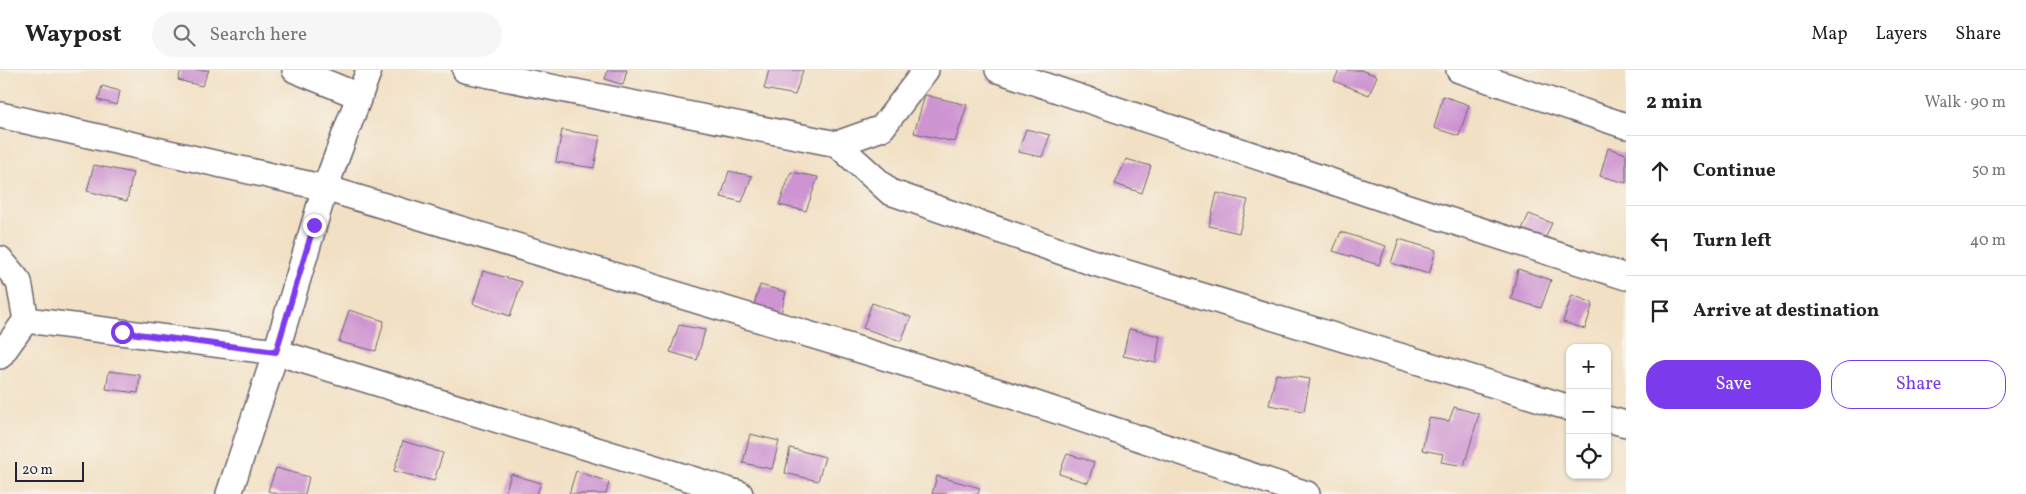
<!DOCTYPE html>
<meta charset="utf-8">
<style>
:root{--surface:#fff;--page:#f6f6f6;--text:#222;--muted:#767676;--line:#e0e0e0;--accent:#7c3aed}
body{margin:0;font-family:Vollkorn,serif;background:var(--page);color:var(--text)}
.controls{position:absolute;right:15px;bottom:15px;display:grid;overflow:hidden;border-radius:10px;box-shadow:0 1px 4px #0004}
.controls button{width:45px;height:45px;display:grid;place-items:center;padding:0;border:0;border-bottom:1px solid var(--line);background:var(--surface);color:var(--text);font:25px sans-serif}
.scale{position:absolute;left:15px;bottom:12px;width:69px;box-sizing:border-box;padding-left:5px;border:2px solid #22223b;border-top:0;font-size:14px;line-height:18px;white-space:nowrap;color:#22223b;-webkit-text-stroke:4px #f7f3e8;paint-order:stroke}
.stop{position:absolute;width:15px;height:15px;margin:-11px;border:4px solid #7c3aed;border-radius:50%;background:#fff}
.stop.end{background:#7c3aed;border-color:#fff;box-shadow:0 1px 5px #0008}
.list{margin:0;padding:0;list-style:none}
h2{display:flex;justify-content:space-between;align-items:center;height:65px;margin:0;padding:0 20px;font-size:21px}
h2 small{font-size:16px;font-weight:400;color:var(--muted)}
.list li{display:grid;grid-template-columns:32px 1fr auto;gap:15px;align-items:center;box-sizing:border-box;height:70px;padding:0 20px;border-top:1px solid var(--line)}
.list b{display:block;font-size:19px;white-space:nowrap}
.list em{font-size:16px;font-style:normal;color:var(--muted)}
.actions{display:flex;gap:10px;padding:15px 20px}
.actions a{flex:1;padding:11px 0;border:1px solid var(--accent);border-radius:20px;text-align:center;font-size:18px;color:var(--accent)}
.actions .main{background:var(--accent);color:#fff}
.icon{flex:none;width:28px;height:28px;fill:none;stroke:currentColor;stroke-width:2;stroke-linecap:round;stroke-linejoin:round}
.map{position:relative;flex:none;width:1626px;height:424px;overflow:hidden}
header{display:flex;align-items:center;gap:30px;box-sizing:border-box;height:70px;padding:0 25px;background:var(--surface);border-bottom:1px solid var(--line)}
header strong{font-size:24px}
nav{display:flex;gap:28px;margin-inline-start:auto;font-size:18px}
.search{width:350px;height:45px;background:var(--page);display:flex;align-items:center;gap:12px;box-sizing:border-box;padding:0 18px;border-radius:28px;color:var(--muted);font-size:19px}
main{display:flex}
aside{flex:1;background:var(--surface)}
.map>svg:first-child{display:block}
.building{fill:#ce94d2}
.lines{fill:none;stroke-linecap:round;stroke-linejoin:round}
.street-casing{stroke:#6b646b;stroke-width:28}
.street{stroke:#fff;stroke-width:25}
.route{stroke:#7c3aed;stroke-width:6}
</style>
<header>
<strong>Waypost</strong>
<div class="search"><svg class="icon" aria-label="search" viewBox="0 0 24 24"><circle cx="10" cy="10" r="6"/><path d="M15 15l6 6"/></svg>Search here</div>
<nav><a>Map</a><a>Layers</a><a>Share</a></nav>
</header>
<main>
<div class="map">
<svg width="1626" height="424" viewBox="0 0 1626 424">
<rect width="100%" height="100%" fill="#f7f3e8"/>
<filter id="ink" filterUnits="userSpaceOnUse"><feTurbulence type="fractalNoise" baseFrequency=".02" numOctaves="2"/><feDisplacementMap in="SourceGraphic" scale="10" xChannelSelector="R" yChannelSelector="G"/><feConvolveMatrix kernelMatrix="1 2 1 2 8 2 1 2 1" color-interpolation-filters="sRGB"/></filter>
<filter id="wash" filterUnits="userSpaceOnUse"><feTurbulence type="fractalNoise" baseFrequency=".0096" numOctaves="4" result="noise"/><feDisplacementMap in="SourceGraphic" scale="20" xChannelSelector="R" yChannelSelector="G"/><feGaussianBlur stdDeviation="1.12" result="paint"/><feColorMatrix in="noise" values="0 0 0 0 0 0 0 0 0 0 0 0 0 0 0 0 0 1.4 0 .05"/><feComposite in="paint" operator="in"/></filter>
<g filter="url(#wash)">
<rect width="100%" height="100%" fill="#f2e0c4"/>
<g id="blocks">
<g class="building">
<polygon points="181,0 209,0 202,16 178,10"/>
<polygon points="608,0 627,0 623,15 605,9"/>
<polygon points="769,0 803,0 795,25 764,19"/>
<polygon points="1339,0 1360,0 1377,6 1369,25 1334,11"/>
<polygon points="102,16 120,21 117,35 98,30"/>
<polygon points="925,25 967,35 955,72 914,63"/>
<polygon points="1443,26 1469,35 1459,66 1434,58"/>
<polygon points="1026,59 1050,65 1042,87 1018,82"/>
<polygon points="562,60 600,66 594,98 556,92"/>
<polygon points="1608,78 1626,84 1626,113 1600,106"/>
<polygon points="1126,89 1151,96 1142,123 1115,114"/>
<polygon points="94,95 133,103 127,131 87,121"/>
<polygon points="729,101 752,106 742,132 721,127"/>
<polygon points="791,102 818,107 806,141 779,135"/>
<polygon points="1217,123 1248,130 1239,163 1209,156"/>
<polygon points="1529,144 1552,153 1545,169 1522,159"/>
<polygon points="1341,162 1386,176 1379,195 1333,181"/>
<polygon points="1399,169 1436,180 1429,204 1391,193"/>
<polygon points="1518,199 1551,210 1541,238 1511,229"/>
<polygon points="483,201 522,212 510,246 473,234"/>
<polygon points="760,215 786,222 780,248 752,241"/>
<polygon points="1572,225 1593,233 1585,259 1563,252"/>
<polygon points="872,233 911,247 901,271 863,258"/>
<polygon points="349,240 384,251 376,281 339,272"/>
<polygon points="679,255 705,260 697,290 670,282"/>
<polygon points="1129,259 1160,266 1156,293 1123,286"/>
<polygon points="109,301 140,305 138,323 106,319"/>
<polygon points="1276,304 1310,309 1304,341 1269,335"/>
<polygon points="1454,337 1479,344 1464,396 1441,392 1443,384 1422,380 1429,348 1449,351"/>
<polygon points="750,364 779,371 772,399 743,393"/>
<polygon points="403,371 443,383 434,411 394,401"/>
<polygon points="790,378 825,387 818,411 785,403"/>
<polygon points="1067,384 1094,392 1088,413 1059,404"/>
<polygon points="276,398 309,407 305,424 279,424 268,421"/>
<polygon points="576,401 609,412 606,424 569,424"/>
<polygon points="511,404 541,413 537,424 505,424"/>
<polygon points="937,406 980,418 978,424 932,424"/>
</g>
</g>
</g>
<g filter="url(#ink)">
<use href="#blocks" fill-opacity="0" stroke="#6b646b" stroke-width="1"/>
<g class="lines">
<defs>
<g id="street">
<polyline points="295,0 359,26"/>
<polyline points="465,0 837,74 890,122 1088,191 1570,338"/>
<polyline points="998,0 1408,137 1626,207"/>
<polyline points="1459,0 1626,56"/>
<polyline points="0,45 325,118 1006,324 1307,424"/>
<polyline points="837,74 882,58 926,0"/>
<polyline points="0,189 19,212 26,250 276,282 740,424"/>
<polyline points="0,286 26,250"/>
<polyline points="1607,349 1626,354"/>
<polyline points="229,424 276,282 325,118 369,0"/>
</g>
</defs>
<use href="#street" class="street-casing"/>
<use href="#street" class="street"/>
</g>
</g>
<g class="lines" filter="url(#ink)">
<polyline class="route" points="122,262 276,282 314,155"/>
</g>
</svg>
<div class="controls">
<button>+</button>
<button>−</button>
<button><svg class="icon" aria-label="locate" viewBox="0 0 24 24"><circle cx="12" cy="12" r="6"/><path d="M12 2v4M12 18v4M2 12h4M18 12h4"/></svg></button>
</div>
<div class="scale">20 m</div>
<div class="stop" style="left:122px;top:262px"></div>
<div class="stop end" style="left:314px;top:155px"></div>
</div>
<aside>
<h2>2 min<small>Walk · 90 m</small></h2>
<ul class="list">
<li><svg class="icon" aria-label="ahead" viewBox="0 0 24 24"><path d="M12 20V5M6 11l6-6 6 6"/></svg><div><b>Continue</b></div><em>50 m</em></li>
<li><svg class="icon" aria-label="left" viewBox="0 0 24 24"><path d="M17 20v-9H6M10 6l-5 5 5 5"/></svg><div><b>Turn left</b></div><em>40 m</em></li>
<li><svg class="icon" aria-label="arrive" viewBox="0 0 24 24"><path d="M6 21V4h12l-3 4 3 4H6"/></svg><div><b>Arrive at destination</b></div></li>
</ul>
<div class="actions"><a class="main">Save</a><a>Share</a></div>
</aside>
</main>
